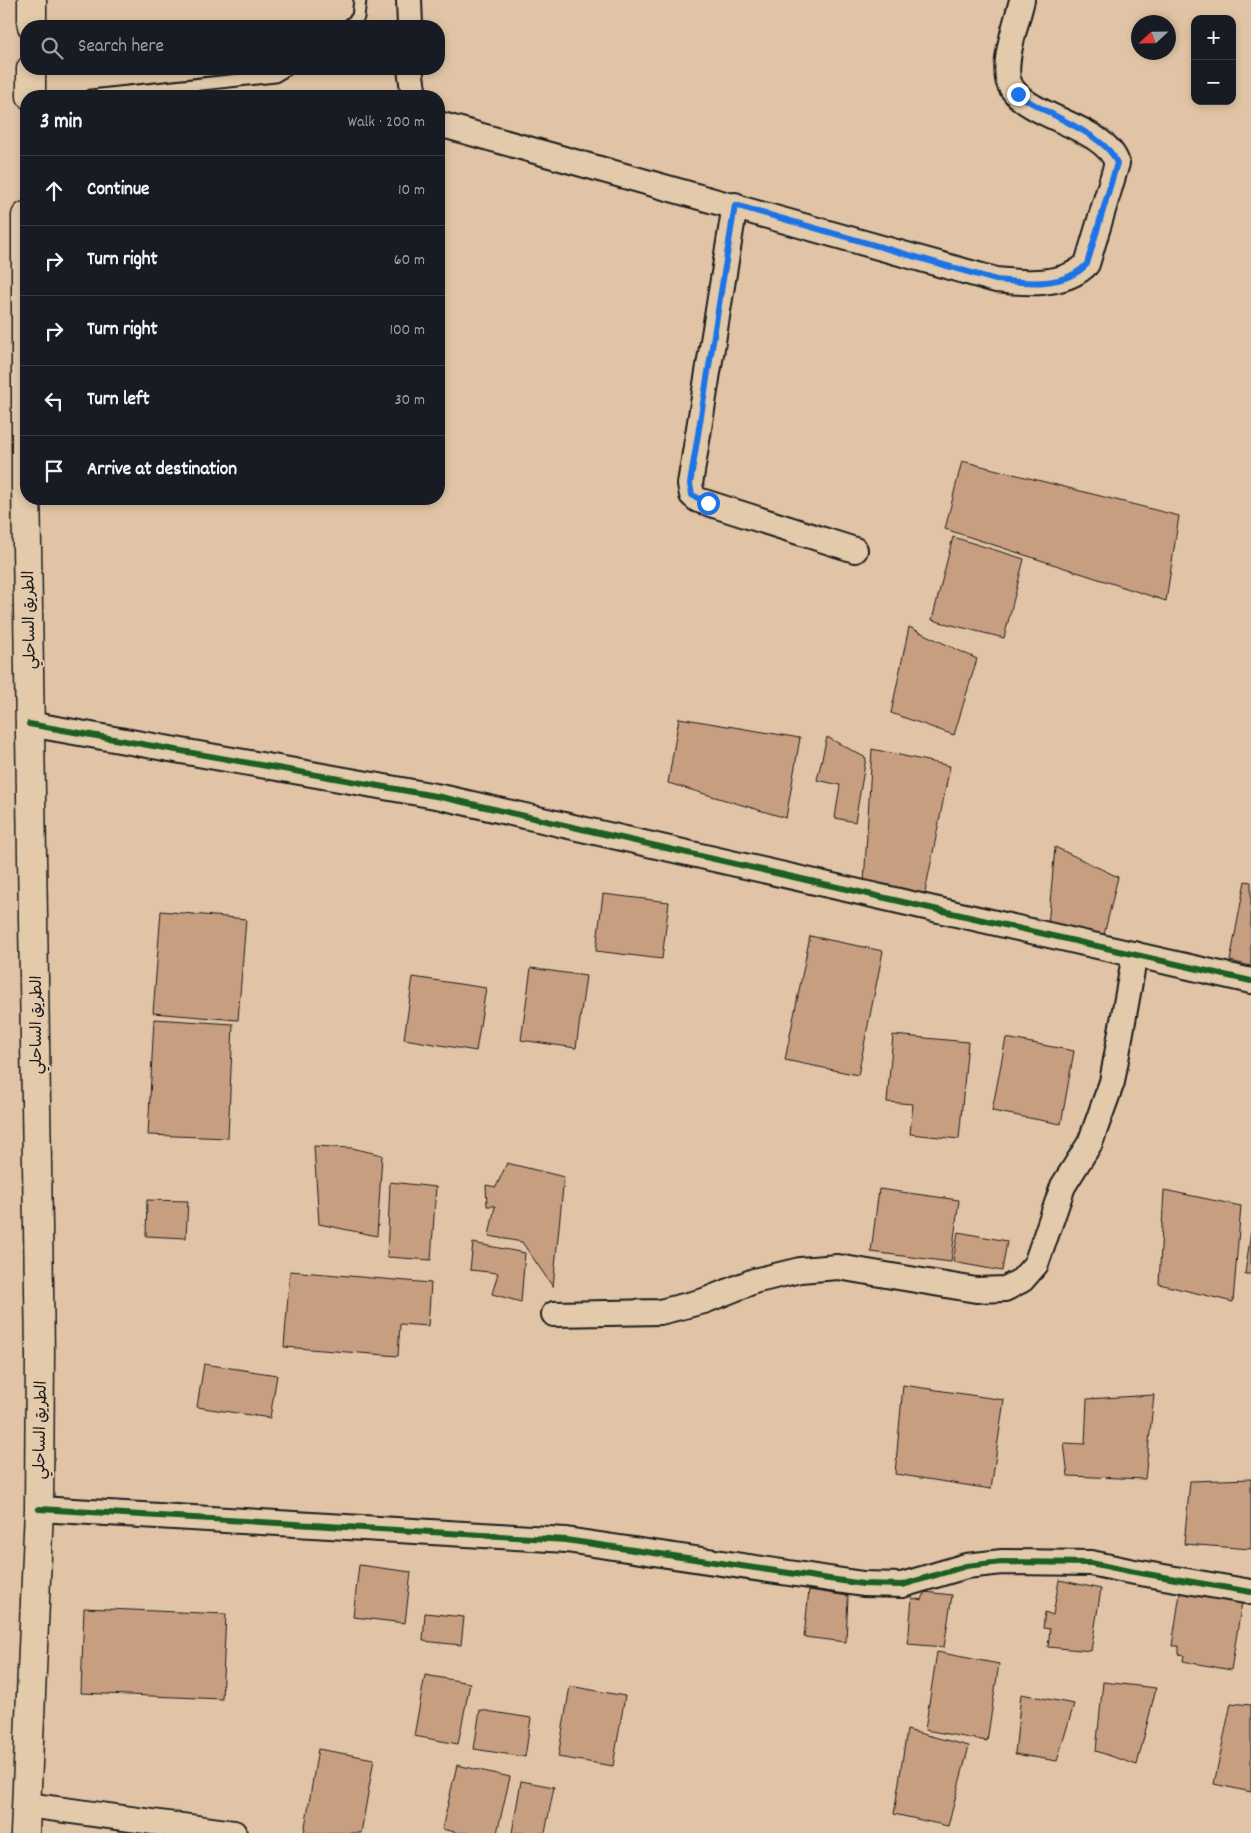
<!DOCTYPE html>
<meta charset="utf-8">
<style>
:root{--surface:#171b24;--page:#20242c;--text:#f1f3f6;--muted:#9ea1a6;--line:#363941}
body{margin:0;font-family:Dekko,"Playpen Sans Arabic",sans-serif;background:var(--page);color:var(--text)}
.controls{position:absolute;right:15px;top:15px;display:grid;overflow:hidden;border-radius:10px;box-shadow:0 2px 8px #0003}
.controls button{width:45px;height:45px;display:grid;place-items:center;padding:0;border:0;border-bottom:1px solid var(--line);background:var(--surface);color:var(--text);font:25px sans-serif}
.compass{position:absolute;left:1131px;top:15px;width:45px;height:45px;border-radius:50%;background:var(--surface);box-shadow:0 2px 8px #0003;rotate:248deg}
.stop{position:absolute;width:15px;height:15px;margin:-11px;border:4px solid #1a73e8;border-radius:50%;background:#fff}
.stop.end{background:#1a73e8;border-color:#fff;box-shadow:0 1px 5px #0008}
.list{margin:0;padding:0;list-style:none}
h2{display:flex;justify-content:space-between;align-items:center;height:65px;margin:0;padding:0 20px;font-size:21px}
h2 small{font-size:16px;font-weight:400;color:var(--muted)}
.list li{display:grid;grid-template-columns:32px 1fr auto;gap:15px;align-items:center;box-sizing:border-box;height:70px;padding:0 20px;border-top:1px solid var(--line)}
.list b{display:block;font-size:19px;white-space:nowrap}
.list em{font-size:16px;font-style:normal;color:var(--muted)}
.icon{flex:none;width:28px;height:28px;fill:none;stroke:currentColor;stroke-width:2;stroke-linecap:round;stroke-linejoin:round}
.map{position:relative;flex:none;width:1251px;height:1833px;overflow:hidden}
.search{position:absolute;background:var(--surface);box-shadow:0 2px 8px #0003;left:20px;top:20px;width:425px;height:55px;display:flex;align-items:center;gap:12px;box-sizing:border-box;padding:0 18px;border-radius:20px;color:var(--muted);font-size:19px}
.panel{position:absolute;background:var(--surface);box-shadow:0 2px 8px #0003;left:20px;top:90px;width:425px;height:415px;border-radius:20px}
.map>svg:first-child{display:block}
.building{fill:#c89e81;stroke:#1c1c1c}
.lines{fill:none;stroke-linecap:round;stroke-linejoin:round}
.service-casing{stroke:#1c1c1c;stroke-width:15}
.minor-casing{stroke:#1c1c1c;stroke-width:28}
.trunk-casing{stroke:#1c1c1c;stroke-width:31}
.service{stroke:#e2caab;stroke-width:11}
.minor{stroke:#e2caab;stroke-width:24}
.trunk{stroke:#e2caab;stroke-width:28}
.cycleway-casing{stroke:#e2caab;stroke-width:9}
.cycleway{stroke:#1b5e20;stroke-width:6}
.route{stroke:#1a73e8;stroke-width:6}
.labels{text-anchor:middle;stroke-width:4;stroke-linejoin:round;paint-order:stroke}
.street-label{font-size:16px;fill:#1c1c1c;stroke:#e2caab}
</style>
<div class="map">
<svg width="1251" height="1833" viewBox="0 0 1251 1833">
<rect width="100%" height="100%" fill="#e1c4a5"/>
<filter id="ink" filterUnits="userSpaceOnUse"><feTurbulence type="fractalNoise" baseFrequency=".02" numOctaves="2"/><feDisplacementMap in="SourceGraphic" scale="10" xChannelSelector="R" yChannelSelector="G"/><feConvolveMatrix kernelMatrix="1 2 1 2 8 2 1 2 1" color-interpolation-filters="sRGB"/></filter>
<g filter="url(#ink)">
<g class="building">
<polygon points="962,461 1179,516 1166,601 945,529"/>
<polygon points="953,537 1024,559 1004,638 932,620"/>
<polygon points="909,627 977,659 954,735 891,713"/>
<polygon points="679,718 800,738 786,818 668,783"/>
<polygon points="827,737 866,758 855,822 835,818 840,785 817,780"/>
<polygon points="872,749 950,766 924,898 864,884"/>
<polygon points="1055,847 1118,877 1103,939 1048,926"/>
<polygon points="1245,881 1251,882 1251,966 1230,961"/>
<polygon points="603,894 669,902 662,959 596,951"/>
<polygon points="161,911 246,919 238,1020 153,1013"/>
<polygon points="810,936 883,951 858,1075 785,1060"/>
<polygon points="531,968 586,976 576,1048 521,1040"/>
<polygon points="413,977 486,988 476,1051 404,1039"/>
<polygon points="154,1019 233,1024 228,1138 148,1135"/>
<polygon points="893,1035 968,1042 959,1139 910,1134 913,1104 887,1102"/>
<polygon points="1006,1038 1074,1051 1061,1124 992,1111"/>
<polygon points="314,1146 352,1148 382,1155 377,1236 319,1224"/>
<polygon points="507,1163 564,1177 553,1287 522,1242 489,1236 495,1206 487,1206 486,1185 496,1187"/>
<polygon points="390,1182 436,1187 431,1260 387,1257"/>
<polygon points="879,1189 959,1200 951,1262 871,1252"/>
<polygon points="1164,1190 1241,1206 1233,1302 1159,1284"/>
<polygon points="147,1200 188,1201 186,1238 146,1236"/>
<polygon points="1251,1231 1251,1274 1245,1274"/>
<polygon points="958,1232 1007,1241 1002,1271 953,1262"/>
<polygon points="473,1243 525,1253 521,1302 492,1294 498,1273 470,1270"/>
<polygon points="290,1271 431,1283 428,1326 400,1324 398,1356 284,1347"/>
<polygon points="204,1364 277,1375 270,1418 197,1407"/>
<polygon points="903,1385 1004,1400 991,1489 895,1474"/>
<polygon points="1154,1395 1145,1479 1068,1476 1064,1443 1085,1444 1087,1399"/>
<polygon points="1251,1479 1251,1549 1184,1544 1190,1481"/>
<polygon points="359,1565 411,1572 405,1623 353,1617"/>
<polygon points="1059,1580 1101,1589 1091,1651 1048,1647 1050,1629 1043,1628 1045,1612 1053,1615"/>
<polygon points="1181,1587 1242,1602 1231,1670 1183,1661 1184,1655 1179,1654 1179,1646 1172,1646"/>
<polygon points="809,1590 848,1596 846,1642 804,1637"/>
<polygon points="925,1592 952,1595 944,1647 908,1644 912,1598 922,1600"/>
<polygon points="84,1608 226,1614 222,1699 81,1693"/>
<polygon points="425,1613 464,1617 461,1645 423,1641"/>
<polygon points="937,1652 999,1664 987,1741 925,1730"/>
<polygon points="425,1675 470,1683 458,1744 414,1736"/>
<polygon points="1103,1682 1156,1688 1137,1765 1096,1751"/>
<polygon points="570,1686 625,1696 613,1766 558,1757"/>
<polygon points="1021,1694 1074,1704 1057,1761 1015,1754"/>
<polygon points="1231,1703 1251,1705 1251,1792 1214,1784"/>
<polygon points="480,1710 531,1718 525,1757 474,1749"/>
<polygon points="907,1730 969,1746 948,1826 894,1814"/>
<polygon points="318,1749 374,1759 361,1833 304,1833"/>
<polygon points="457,1765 510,1777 497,1833 459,1833 442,1829"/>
<polygon points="521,1781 554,1787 545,1833 512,1833"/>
</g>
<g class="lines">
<defs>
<g id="service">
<polyline points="348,26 358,17 360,0"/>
<polyline points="91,96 275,76 287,69"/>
</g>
<g id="minor">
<polyline points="409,0 410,26"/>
<polyline points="410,69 414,96"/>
<path d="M439,124L996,280C1025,283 1064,287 1087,264L1117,163C1104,123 1016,117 1008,79C1004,58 1017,21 1022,0"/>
<polyline points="735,205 690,484 692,495 698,500 855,550"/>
<polyline points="29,724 441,797 1251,981"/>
<polyline points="554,1314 660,1312 704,1301 754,1281 800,1270 838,1267 976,1290 1005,1289 1022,1280 1036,1264 1063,1186 1090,1143 1112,1082 1135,954"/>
<polyline points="39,1509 566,1540 863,1584 902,1585 966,1566 1002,1562 1091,1563 1129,1571 1251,1592"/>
<polyline points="27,1805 234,1833"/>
</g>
<g id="trunk">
<polyline points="32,26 32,0"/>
<polyline points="31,96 31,69"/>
<polyline points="25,1833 39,1509 40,1351 26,485 26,216"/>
</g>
</defs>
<use href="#service" class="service-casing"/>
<use href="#minor" class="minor-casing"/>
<use href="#trunk" class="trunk-casing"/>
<use href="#service" class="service"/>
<use href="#minor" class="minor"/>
<use href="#trunk" class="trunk"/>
<defs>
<g id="cycleway">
<polyline points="29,724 441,797 1251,981"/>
<polyline points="39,1509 566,1540 863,1584 902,1585 966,1566 1002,1562 1091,1563 1129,1571 1251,1592"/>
</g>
</defs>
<use href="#cycleway" class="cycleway-casing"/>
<use href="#cycleway" class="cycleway"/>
</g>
</g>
<g class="lines" filter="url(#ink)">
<path class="route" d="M708,503L692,495L690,484L735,205L996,280C1025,283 1065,288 1087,264L1117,163C1107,134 1043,114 1018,94"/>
</g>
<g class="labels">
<g class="street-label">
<text transform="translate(28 620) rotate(-91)" y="6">الطريق الساحلي</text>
<text transform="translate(35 1025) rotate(-90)" y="6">الطريق الساحلي</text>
<text transform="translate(39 1430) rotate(-89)" y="6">الطريق الساحلي</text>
</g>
</g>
</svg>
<div class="controls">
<button>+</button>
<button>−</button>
</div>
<svg class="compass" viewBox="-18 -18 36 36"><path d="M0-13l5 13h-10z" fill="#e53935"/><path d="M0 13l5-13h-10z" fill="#9ea1a6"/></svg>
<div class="stop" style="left:708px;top:503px"></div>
<div class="stop end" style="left:1018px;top:94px"></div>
<div class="search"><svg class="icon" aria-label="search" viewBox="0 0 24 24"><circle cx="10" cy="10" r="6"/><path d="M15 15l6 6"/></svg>Search here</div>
<section class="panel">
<h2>3 min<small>Walk · 200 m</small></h2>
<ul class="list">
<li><svg class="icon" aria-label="ahead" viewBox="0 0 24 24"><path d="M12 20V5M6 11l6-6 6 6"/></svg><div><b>Continue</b></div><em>10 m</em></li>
<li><svg class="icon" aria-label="right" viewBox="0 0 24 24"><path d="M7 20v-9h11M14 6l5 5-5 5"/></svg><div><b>Turn right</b></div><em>60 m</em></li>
<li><svg class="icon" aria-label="right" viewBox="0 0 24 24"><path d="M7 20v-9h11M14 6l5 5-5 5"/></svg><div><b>Turn right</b></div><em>100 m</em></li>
<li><svg class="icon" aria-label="left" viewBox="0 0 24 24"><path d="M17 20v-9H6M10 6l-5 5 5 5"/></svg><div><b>Turn left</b></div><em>30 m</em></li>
<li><svg class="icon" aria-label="arrive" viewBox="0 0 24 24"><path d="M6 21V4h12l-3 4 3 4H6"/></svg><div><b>Arrive at destination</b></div></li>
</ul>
</section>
</div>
